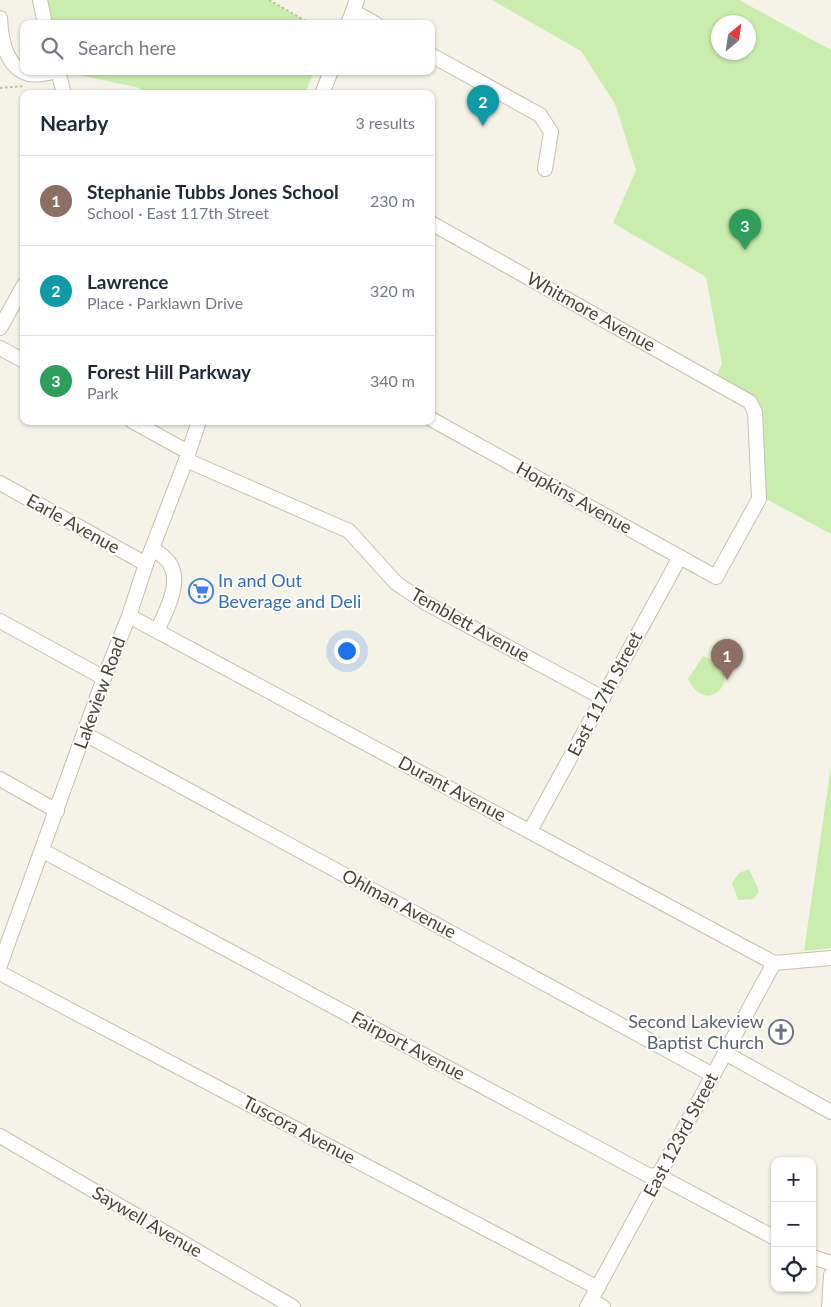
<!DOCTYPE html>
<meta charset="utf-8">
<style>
:root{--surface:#fff;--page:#f2f2f3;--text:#1f2937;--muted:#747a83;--line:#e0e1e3;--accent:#0f766e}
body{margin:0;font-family:Lato,sans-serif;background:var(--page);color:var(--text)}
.controls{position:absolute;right:15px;bottom:15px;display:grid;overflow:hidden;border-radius:10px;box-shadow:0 1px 4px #0004}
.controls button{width:45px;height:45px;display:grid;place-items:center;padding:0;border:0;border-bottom:1px solid var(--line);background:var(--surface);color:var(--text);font:25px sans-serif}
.compass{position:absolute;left:711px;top:15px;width:45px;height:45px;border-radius:50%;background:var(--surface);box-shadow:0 1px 4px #0004;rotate:29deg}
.you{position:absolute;left:346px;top:650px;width:18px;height:18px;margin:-12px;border:4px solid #fff;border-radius:50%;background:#1a73e8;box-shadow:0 0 0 8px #1a73e833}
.badge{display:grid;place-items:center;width:32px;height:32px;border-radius:50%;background:var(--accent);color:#fff;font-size:16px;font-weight:700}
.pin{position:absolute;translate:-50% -41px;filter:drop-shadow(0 1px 2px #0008)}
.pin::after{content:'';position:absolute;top:26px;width:18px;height:15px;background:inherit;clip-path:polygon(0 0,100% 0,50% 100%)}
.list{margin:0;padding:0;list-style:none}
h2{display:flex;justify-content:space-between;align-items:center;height:65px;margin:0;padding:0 20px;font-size:21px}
h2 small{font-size:16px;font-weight:400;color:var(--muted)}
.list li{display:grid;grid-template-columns:32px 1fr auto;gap:15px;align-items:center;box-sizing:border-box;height:90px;padding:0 20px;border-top:1px solid var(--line)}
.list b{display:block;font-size:19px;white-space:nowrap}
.list p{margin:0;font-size:16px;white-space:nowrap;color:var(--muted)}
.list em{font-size:16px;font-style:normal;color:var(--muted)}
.icon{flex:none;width:28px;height:28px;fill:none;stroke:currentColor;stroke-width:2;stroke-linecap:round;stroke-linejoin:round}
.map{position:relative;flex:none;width:831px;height:1307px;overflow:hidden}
.search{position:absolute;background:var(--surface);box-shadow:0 1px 4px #0004;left:20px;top:20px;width:415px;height:55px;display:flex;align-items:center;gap:12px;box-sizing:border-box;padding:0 18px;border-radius:10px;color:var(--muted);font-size:19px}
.panel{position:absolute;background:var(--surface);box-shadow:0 1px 4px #0004;left:20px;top:90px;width:415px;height:335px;border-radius:10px}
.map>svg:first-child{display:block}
.green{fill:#c9edad;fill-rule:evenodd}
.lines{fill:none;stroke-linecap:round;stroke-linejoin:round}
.minor-casing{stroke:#c5bfac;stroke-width:16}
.path{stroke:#c5ba99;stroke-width:2;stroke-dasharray:2.5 2.5;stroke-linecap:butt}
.minor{stroke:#fff;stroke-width:14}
.labels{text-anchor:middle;stroke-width:4;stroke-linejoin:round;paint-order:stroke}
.street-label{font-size:18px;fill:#4a4436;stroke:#fff}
.shop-label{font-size:18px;fill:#366cbe;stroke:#fff;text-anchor:start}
.worship-label{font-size:18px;fill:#5b616d;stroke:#fff;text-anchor:end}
</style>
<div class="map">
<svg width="831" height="1307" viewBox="0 0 831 1307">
<rect width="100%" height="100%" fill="#f5f3e8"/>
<g class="green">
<polygon points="40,0 269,0 311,24 45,24"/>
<path d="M492,0H739L831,50V534L759,495L755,412L714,381L722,364L706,277L613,223L636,170L615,104L581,51ZM718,22H748V52H718Z"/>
<polygon points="59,71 314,71 305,94 150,94 136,87"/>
<path d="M703,656C709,658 716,661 720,667C735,686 705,714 688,679Z"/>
<polygon points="831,766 831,948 804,951"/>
<polygon points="749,869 759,891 754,899 738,900 732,883 739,873"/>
</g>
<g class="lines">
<defs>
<g id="minor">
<polyline points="40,0 45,24"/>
<polyline points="353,11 376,24"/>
<path d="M0,18C1,38 5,68 29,74C38,76 48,73 57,71"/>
<polyline points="348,24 357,0"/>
<polyline points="431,55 540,115 551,132 545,169"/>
<polyline points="58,71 64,94"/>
<polyline points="322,94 331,71"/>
<polyline points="431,223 750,402 755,412 759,499 716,577 431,419"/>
<polyline points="0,328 24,285"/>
<polyline points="0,348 24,361"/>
<polyline points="132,421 188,452"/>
<polyline points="186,460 349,531 396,583 424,602 603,698"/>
<polyline points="0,483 146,564"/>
<path d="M152,548C158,553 166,557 170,564C182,584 165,613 157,631"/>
<polyline points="129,616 774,963"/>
<polyline points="0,621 104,678"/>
<polyline points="85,734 713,1075"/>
<polyline points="0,779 57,811"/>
<polyline points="530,831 680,557"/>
<polyline points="43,851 648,1175 659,1176 775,1238"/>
<polyline points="774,963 831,958"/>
<polyline points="0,965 104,678 129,616 146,564 186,460 199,421"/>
<polyline points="0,973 598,1288"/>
<polyline points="725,1053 831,1112"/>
<polyline points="0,1136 293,1307"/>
<polyline points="812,1257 831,1263"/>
<polyline points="591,1300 603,1307"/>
<polyline points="587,1307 774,963"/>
<polyline points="829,1307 831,1275"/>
</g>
</defs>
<use href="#minor" class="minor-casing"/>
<g class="path">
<polyline points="269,0 311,24"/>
<polyline points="0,88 25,86"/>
</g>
<use href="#minor" class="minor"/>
</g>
<defs>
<symbol id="supermarket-ring" viewBox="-11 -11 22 22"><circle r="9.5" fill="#fff" stroke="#3f7fe0" stroke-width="1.5"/><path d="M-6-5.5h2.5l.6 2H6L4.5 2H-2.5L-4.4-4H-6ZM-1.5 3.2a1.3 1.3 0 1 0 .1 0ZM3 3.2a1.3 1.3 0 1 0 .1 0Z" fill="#3f7fe0"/></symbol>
<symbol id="church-ring" viewBox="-11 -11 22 22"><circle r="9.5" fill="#fff" stroke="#6b7280" stroke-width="1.5"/><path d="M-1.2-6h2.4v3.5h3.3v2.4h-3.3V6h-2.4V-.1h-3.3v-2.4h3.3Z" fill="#6b7280"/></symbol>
</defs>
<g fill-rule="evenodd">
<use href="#supermarket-ring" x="187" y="577" width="28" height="28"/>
<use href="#church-ring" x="767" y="1018" width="28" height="28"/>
</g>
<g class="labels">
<g class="street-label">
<text transform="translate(591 312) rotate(29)" y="6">Whitmore Avenue</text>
<text transform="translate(574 498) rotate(29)" y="6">Hopkins Avenue</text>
<text transform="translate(73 524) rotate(29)" y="6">Earle Avenue</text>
<text transform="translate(470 625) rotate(29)" y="6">Temblett Avenue</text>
<text transform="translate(100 693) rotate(-70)" y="6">Lakeview Road</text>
<text transform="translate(605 694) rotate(-62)" y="6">East 117th Street</text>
<text transform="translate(452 789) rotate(28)" y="6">Durant Avenue</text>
<text transform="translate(399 904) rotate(28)" y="6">Ohlman Avenue</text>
<text transform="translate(408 1046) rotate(28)" y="6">Fairport Avenue</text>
<text transform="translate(299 1130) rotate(28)" y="6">Tuscora Avenue</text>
<text transform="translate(681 1135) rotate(-62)" y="6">East 123rd Street</text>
<text transform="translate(147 1222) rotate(30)" y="6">Saywell Avenue</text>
</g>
<g class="shop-label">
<text x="218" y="587">In and Out<tspan x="218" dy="21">Beverage and Deli</tspan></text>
</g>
<g class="worship-label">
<text x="764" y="1028">Second Lakeview<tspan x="764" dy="21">Baptist Church</tspan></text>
</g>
</g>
</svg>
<div class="controls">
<button>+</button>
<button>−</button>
<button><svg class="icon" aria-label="locate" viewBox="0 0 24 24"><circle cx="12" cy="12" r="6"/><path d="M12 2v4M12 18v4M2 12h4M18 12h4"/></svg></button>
</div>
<svg class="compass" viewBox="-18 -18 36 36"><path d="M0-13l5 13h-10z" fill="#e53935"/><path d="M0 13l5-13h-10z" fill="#747a83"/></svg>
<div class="you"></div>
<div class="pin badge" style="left:727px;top:680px;background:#8d6e63">1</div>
<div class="pin badge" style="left:483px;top:126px;background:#0f9aa8">2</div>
<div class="pin badge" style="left:745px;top:250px;background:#2e9e5b">3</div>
<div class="search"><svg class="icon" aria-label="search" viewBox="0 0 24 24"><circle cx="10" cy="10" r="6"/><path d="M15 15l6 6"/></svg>Search here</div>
<section class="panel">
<h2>Nearby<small>3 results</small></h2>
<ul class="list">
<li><span class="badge" style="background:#8d6e63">1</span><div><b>Stephanie Tubbs Jones School</b><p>School · East 117th Street</p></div><em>230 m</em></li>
<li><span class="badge" style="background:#0f9aa8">2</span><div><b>Lawrence</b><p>Place · Parklawn Drive</p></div><em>320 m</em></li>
<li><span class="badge" style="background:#2e9e5b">3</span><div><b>Forest Hill Parkway</b><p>Park</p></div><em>340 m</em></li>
</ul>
</section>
</div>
